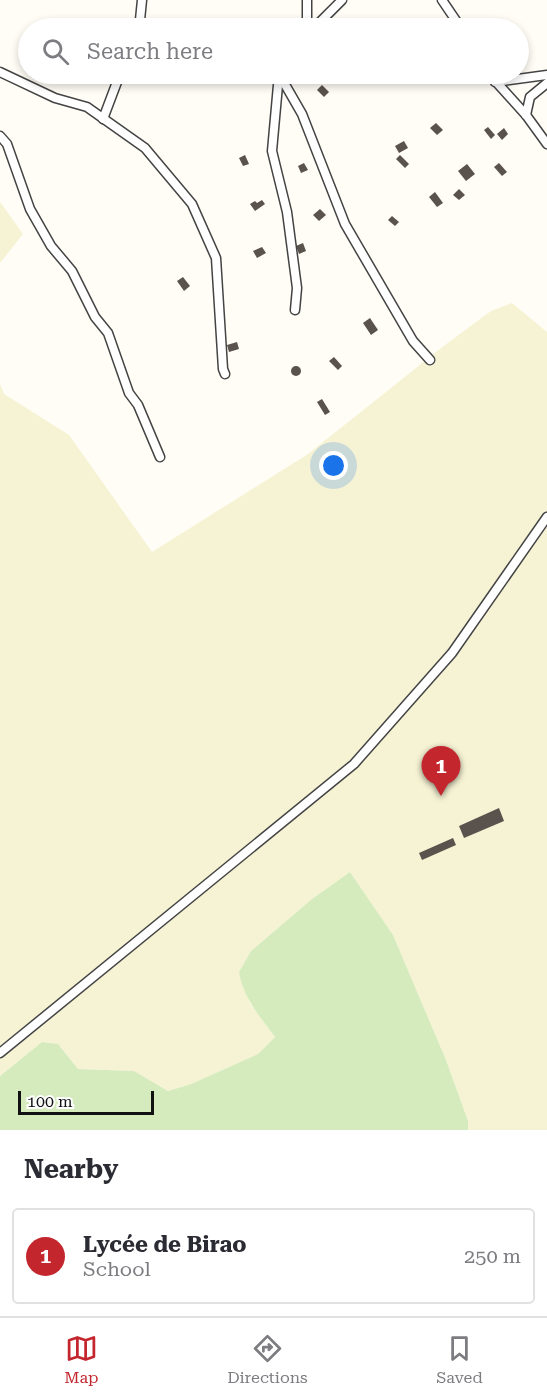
<!DOCTYPE html>
<meta charset="utf-8">
<style>
:root{--surface:#fff;--page:#f2f2f3;--text:#2b2b33;--muted:#7c7c81;--line:#e1e1e2;--accent:#c4262e}
body{margin:0;font-family:"Roboto Serif",serif;background:var(--page);color:var(--text)}
.scale{position:absolute;left:18px;bottom:15px;width:136px;box-sizing:border-box;padding-left:6px;border:3px solid #111;border-top:0;font-size:16px;line-height:21px;white-space:nowrap;color:#111;-webkit-text-stroke:4px #fff;paint-order:stroke}
.you{position:absolute;left:334px;top:466px;width:21px;height:21px;margin:-15px;border:4px solid #fff;border-radius:50%;background:#1a73e8;box-shadow:0 0 0 9px #1a73e833}
.badge{display:grid;place-items:center;width:39px;height:39px;border-radius:50%;background:var(--accent);color:#fff;font-size:20px;font-weight:700}
.pin{position:absolute;translate:-50% -50px;filter:drop-shadow(0 2px 3px #0008)}
.pin::after{content:'';position:absolute;top:32px;width:21px;height:18px;background:inherit;clip-path:polygon(0 0,100% 0,50% 100%)}
.list{margin:0;padding:0;list-style:none}
h2{display:flex;justify-content:space-between;align-items:center;height:78px;margin:0;padding:0 24px;font-size:26px}
h2 small{font-size:20px;font-weight:400;color:var(--muted)}
.list li{display:grid;grid-template-columns:39px 1fr auto;gap:18px;align-items:center;box-sizing:border-box;height:96px;margin:0 12px 12px;padding:0 12px;border:2px solid var(--line);border-radius:6px}
.list b{display:block;font-size:22px;white-space:nowrap}
.list p{margin:0;font-size:20px;white-space:nowrap;color:var(--muted)}
.list em{font-size:20px;font-style:normal;color:var(--muted)}
.icon{flex:none;width:33px;height:33px;fill:none;stroke:currentColor;stroke-width:2;stroke-linecap:round;stroke-linejoin:round}
.map{position:relative;flex:none;width:547px;height:1130px;overflow:hidden}
.search{position:absolute;background:var(--surface);box-shadow:0 3px 9px #0003;left:18px;right:18px;top:18px;height:66px;display:flex;align-items:center;gap:15px;box-sizing:border-box;padding:0 21px;border-radius:33px;color:var(--muted);font-size:22px}
.sheet{height:186px;background:var(--surface)}
nav{display:flex;justify-content:space-around;align-items:center;box-sizing:border-box;height:84px;border-top:2px solid var(--line);background:var(--surface);font-size:16px;color:var(--muted)}
nav a{display:grid;justify-items:center;gap:3px}
nav .on{color:var(--accent)}
.map>svg:first-child{display:block}
.farmland{fill:#f6f3d4}
.green{fill:#d5ebbd}
.building{fill:#5a524d}
.lines{fill:none;stroke-linecap:round;stroke-linejoin:round}
.minor-casing{stroke:#444;stroke-width:11}
.minor{stroke:#fff;stroke-width:8}
</style>
<div class="map">
<svg width="547" height="1130" viewBox="0 0 547 1130">
<rect width="100%" height="100%" fill="#fffdf5"/>
<g class="farmland">
<polygon points="0,202 23,234 0,263"/>
<polygon points="512,303 547,332 547,1130 468,1130 468,1121 446,1060 393,935 350,872 312,899 251,951 239,972 250,1003 275,1037 258,1054 191,1084 168,1091 134,1071 78,1069 58,1044 42,1042 0,1076 0,384 4,394 69,435 152,552 308,454 445,345 491,311"/>
</g>
<path class="green" d="M350,872L393,935L446,1060L468,1121V1130H0V1076L42,1042L58,1044L78,1069L134,1071L168,1091L191,1084L258,1054L275,1037C260,1017 243,997 239,972L251,951L312,899Z"/>
<g class="building">
<polygon points="493,19 501,28 492,28 488,23"/>
<polygon points="322,85 329,92 324,97 317,90"/>
<polygon points="436,123 443,130 437,135 430,128"/>
<polygon points="488,127 495,135 491,139 484,130"/>
<polygon points="504,128 508,134 502,140 497,134"/>
<polygon points="404,141 408,148 399,153 395,146"/>
<polygon points="245,155 249,164 243,166 239,158"/>
<polygon points="400,155 409,164 405,168 396,159"/>
<polygon points="304,163 308,170 301,173 298,166"/>
<polygon points="499,163 507,172 502,176 494,167"/>
<polygon points="467,164 475,174 466,181 458,171"/>
<polygon points="459,189 465,195 459,200 453,195"/>
<polygon points="435,192 443,203 437,207 429,197"/>
<polygon points="262,200 265,204 255,211 250,204 255,201 257,203"/>
<polygon points="320,209 326,215 319,221 313,215"/>
<polygon points="392,216 399,222 395,226 388,220"/>
<polygon points="303,243 306,251 299,254 296,246"/>
<polygon points="262,247 266,253 257,258 253,251"/>
<polygon points="183,277 190,286 184,291 177,281"/>
<polygon points="370,318 378,330 371,335 363,323"/>
<polygon points="237,342 239,349 229,352 227,345"/>
<polygon points="334,357 342,366 338,370 329,361"/>
<circle cx="296" cy="371" r="5"/>
<polygon points="322,399 330,412 325,415 317,402"/>
<polygon points="499,808 504,821 464,838 459,826"/>
<polygon points="453,838 456,845 422,860 419,853"/>
</g>
<g class="lines">
<defs>
<g id="minor">
<polyline points="442,0 461,28"/>
<polyline points="137,28 140,20 142,0"/>
<polyline points="307,28 307,0"/>
<polyline points="314,28 342,0"/>
<polyline points="0,72 55,98 87,107 145,148 192,204 216,258 223,369 225,374"/>
<polyline points="279,74 302,114 345,224 413,341 430,360"/>
<polyline points="279,74 272,151 287,212 297,288 295,310"/>
<polyline points="489,74 526,115 547,144"/>
<polyline points="495,82 547,75"/>
<polyline points="526,115 530,97 547,83"/>
<polyline points="103,119 120,74"/>
<polyline points="0,136 7,144 30,209 51,246 72,271 95,317 108,333 129,393 138,405 160,457"/>
<polyline points="0,1053 354,764 452,653 547,517"/>
</g>
</defs>
<use href="#minor" class="minor-casing"/>
<use href="#minor" class="minor"/>
</g>
</svg>
<div class="scale">100 m</div>
<div class="you"></div>
<div class="pin badge" style="left:441px;top:796px">1</div>
<div class="search"><svg class="icon" aria-label="search" viewBox="0 0 24 24"><circle cx="10" cy="10" r="6"/><path d="M15 15l6 6"/></svg>Search here</div>
</div>
<section class="sheet">
<h2>Nearby<small></small></h2>
<ul class="list">
<li><span class="badge">1</span><div><b>Lycée de Birao</b><p>School</p></div><em>250 m</em></li>
</ul>
</section>
<nav>
<a class="on"><svg class="icon" aria-label="map" viewBox="0 0 24 24"><path d="M3 6l6-2 6 2 6-2v14l-6 2-6-2-6 2zM9 4v14M15 6v14"/></svg>Map</a>
<a><svg class="icon" aria-label="directions" viewBox="0 0 24 24"><path d="M12 3l9 9-9 9-9-9zM9 14v-3h6M13 9l2 2-2 2"/></svg>Directions</a>
<a><svg class="icon" aria-label="saved" viewBox="0 0 24 24"><path d="M7 4h10v16l-5-4-5 4z"/></svg>Saved</a>
</nav>
